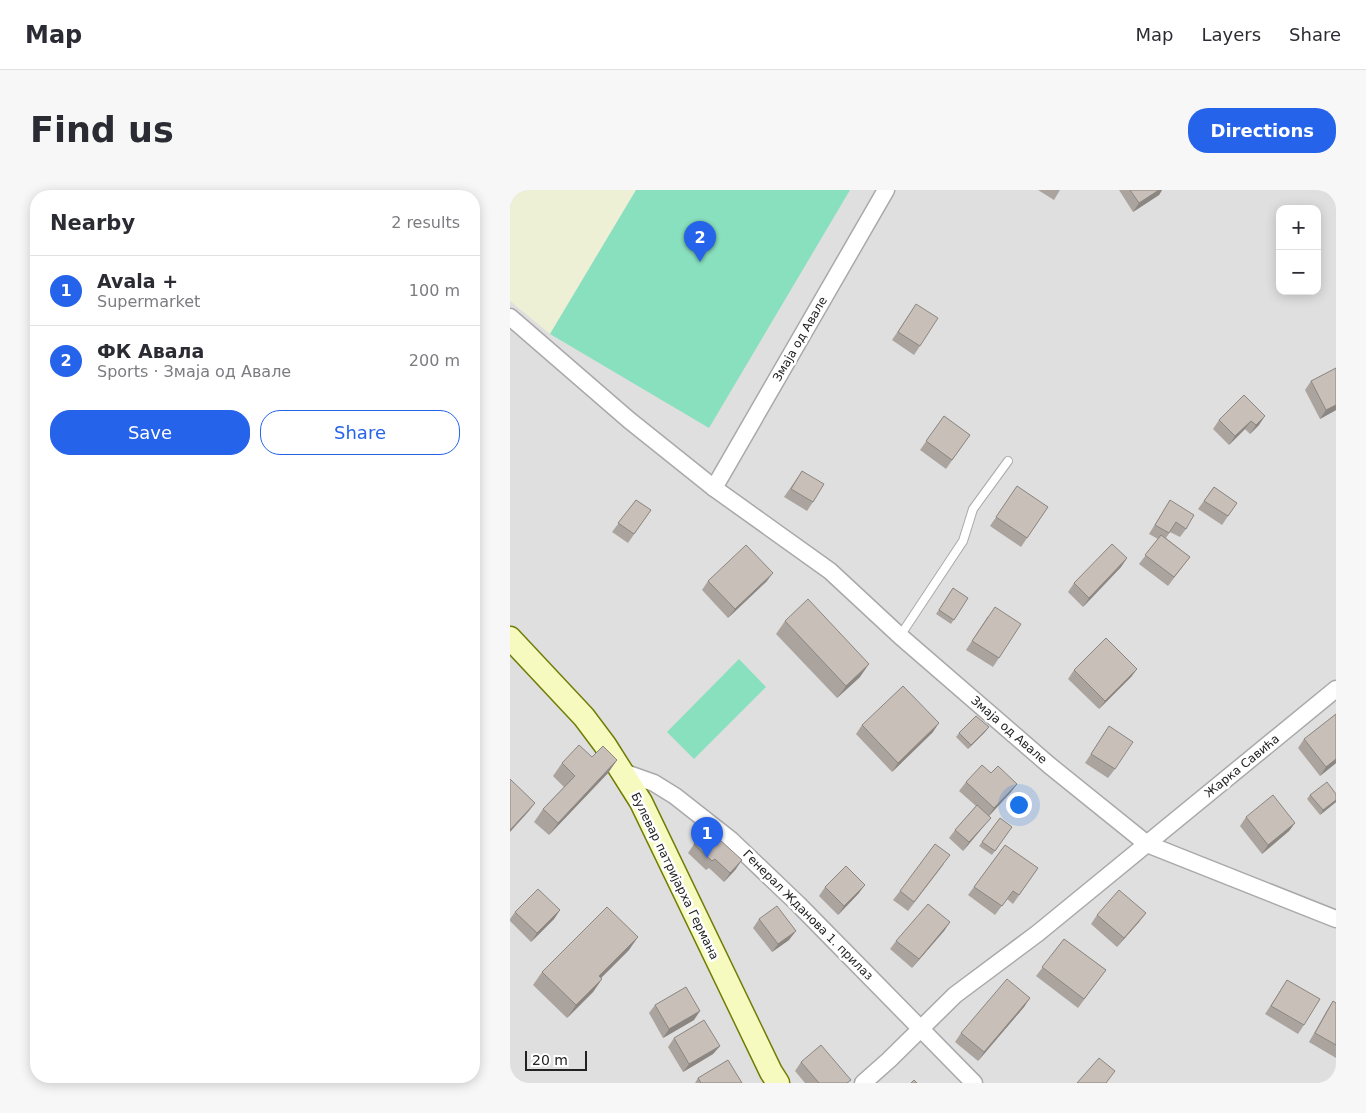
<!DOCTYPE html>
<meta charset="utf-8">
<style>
:root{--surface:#fff;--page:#f7f7f7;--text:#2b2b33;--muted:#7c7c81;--line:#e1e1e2;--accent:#2563eb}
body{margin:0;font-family:"DejaVu Sans",sans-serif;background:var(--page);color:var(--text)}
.controls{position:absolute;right:15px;top:15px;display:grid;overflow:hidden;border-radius:10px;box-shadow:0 2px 12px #0003}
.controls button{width:45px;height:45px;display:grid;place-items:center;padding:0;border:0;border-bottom:1px solid var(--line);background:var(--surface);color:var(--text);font:25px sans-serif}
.scale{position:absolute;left:15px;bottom:12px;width:62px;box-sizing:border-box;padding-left:5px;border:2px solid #222;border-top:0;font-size:14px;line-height:18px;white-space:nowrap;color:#222;-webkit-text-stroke:4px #fff;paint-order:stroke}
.you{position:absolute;left:508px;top:614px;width:18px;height:18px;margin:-12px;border:4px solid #fff;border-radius:50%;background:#1a73e8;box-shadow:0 0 0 8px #1a73e833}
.badge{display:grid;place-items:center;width:32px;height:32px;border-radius:50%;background:var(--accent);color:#fff;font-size:16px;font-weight:700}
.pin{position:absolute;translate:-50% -41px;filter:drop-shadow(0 1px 2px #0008)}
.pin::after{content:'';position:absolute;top:26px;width:18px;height:15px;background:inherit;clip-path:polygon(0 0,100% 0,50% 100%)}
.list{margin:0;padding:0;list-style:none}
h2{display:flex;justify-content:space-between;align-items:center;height:65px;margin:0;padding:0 20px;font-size:21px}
h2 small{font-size:16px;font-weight:400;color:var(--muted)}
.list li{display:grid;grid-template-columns:32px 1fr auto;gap:15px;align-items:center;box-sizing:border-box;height:70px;padding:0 20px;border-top:1px solid var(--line)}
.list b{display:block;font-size:19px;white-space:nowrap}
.list p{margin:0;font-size:16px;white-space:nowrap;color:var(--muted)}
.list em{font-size:16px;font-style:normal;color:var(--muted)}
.actions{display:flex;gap:10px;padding:15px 20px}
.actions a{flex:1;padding:11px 0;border:1px solid var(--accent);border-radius:20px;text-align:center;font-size:18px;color:var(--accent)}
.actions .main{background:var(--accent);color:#fff}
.map{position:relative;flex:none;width:826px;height:893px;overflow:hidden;border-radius:20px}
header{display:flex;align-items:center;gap:30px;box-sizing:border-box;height:70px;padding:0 25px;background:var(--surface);border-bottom:1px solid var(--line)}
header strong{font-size:24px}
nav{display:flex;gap:28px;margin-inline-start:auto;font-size:18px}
.intro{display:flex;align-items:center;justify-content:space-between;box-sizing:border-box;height:120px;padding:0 30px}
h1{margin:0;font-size:35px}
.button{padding:12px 22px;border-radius:20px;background:var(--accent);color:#fff;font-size:18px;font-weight:700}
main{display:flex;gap:30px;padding:0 30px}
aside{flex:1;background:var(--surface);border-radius:20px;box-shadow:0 2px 12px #0003}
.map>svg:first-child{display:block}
.residential{fill:#e0dfdf;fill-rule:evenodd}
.farmland{fill:#eef0d5}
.pitch{fill:#88e0be}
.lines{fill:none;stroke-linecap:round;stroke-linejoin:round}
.lane-casing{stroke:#a9a9a9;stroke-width:10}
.street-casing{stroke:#a9a9a9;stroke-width:19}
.secondary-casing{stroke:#707d05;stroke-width:25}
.lane{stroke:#fff;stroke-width:8}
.street{stroke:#fff;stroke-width:16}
.secondary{stroke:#f7fabf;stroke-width:22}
.wall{fill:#aba49e}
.shaded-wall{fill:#8b8681}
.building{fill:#c7bfb8;stroke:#8b8681}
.labels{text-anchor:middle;stroke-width:5;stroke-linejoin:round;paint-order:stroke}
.street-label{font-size:12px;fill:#222;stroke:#fff}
</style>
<header>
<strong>Map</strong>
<nav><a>Map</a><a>Layers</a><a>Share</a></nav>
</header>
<div class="intro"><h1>Find us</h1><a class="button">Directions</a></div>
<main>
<aside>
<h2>Nearby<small>2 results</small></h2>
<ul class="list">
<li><span class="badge">1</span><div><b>Avala +</b><p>Supermarket</p></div><em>100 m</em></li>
<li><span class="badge">2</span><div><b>ФК Авала</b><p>Sports · Змаја од Авале</p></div><em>200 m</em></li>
</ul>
<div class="actions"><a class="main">Save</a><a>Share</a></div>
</aside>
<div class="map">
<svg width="826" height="893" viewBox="0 0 826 893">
<rect width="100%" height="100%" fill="#f2efe9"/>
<path class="residential" d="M0,0H826V893H0ZM770,19H807V101H770Z"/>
<polygon class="farmland" points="0,0 126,0 40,144 0,111"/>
<g class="pitch">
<polygon points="126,0 340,0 199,238 40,144"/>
<polygon points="229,469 256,497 184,569 157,542"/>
</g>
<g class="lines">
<defs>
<polyline id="lane" points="390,446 453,351 463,319 498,271"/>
<g id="street">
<polyline points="0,127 119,230 204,298 320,381 390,446 539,575 637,654 826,729"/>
<polyline points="204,298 376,0"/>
<polyline points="113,582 144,593 165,606 221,650 288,714 464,893"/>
<polyline points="353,893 379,870 445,805 528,743 826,499"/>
</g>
<polyline id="secondary" points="0,448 74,527 95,555 131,612 261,882 268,893"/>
</defs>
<use href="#lane" class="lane-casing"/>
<use href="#street" class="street-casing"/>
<use href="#secondary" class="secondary-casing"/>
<use href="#lane" class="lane"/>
<use href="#street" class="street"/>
<use href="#secondary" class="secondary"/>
</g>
<g class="wall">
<polygon points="528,0 550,0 544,10"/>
<polygon points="609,0 652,0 649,5 623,22"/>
<polygon points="400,123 410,156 404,165 382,150"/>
<polygon points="826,178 826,220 810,229 795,200 801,191"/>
<polygon points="734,205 749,235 740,244 735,239 719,255 703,239 709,230"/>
<polygon points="434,226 460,245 436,279 410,260"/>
<polygon points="292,281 303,312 297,321 274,307"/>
<polygon points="507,296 538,317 511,357 480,336"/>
<polygon points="704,297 727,313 712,335 688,319"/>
<polygon points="126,310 141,320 118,353 102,342"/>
<polygon points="660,310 676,339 670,347 660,342 656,348 680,367 658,396 629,374 648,349 639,344"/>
<polygon points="617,368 611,377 573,417 558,402 564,393"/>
<polygon points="198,391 257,391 218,428 192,400"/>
<polygon points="443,398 458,408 441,434 426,424"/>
<polygon points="478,426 489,468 483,477 456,460"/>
<polygon points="275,431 350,487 327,508 266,444"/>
<polygon points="627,479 621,487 589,519 558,489 564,480"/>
<polygon points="826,524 826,573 810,586 788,558 794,549"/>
<polygon points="352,535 423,542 382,582 346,544"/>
<polygon points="599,536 605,579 598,588 575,573"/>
<polygon points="479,537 475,542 458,559 446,547 449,543"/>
<polygon points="82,567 107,570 98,583 39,645 24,632 33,619 54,597 43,586 52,573"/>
<polygon points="481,583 507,594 501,602 479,626 474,636 453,661 439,648 445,640 466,616 449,601 456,592"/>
<polygon points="826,604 826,612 810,625 797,609 800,605"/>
<polygon points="736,627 785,633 779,641 752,664 730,636"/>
<polygon points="490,628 502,637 482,665 469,656"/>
<polygon points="184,654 226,679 214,692 199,678 196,680 178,663"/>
<polygon points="495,655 528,678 503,714 497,709 485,725 458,705"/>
<polygon points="434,674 398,721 383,710 390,701"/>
<polygon points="315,697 349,703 328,725 309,706"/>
<polygon points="50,720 44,729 21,752 0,731 0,729 5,722"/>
<polygon points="636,723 629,732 607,757 581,734 587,725"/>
<polygon points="249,729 279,750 262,762 243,738"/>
<polygon points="440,732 434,741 402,778 380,759 386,751"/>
<polygon points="554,749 596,780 568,818 526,786"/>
<polygon points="119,760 91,788 92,789 83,802 57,828 23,795 32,782"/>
<polygon points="777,790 794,835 788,844 755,824"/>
<polygon points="520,808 514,817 468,871 445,852 451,843"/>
<polygon points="823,811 826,813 826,868 799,852 817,820"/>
<polygon points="145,815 184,830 153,848 139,823"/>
<polygon points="164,848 210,856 203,864 173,882 158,857"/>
<polygon points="291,872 339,893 295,893 285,881"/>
<polygon points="188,888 232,893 185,893"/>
</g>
<g class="shaded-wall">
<polygon points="649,0 652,0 649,5 623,22 629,13"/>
<polygon points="826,215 826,220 810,229 816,220"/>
<polygon points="755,226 749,235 740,244 746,235"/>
<polygon points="741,231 735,239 719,255 725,246"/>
<polygon points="617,368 611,377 573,417 579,408"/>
<polygon points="263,383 257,391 218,428 225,419"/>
<polygon points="359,474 350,487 327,508 336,496"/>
<polygon points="627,479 621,487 589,519 595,511"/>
<polygon points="429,533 423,542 382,582 388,573"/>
<polygon points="479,537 475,542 458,559 461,555"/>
<polygon points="826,569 826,573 810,586 816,577"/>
<polygon points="107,570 98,583 39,645 48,633"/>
<polygon points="507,594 501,602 478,627 484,618"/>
<polygon points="826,610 826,612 810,625 813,620"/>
<polygon points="25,613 19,621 0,642 0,640"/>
<polygon points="481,628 474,636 453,661 459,652"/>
<polygon points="785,633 779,641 752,664 758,655"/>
<polygon points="232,670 226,679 214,692 220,683"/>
<polygon points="355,695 349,703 328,725 334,716"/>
<polygon points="50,720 44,729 21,752 27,743"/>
<polygon points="636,723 629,732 607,757 614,748"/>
<polygon points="440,732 434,741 402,778 409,769"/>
<polygon points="286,741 279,750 262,762 268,754"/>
<polygon points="128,747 119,760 80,799 89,786"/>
<polygon points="92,789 83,802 57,828 66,815"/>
<polygon points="520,808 514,817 468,871 474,862"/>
<polygon points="190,821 184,830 153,848 159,839"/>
<polygon points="210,856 203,864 173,882 179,874"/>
</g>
<g class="building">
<polygon points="620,0 649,0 629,13"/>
<polygon points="406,114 428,128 410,156 388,142"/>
<polygon points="826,178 826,215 816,220 801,191"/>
<polygon points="734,205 755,226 746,235 741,231 725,246 709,230"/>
<polygon points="434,226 460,245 442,270 416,251"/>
<polygon points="292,281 314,294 303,312 281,299"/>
<polygon points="507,296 538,317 517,348 486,327"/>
<polygon points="704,297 727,313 718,326 694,311"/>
<polygon points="126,310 141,320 124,344 108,333"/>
<polygon points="660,310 684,325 676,339 666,332 659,343 645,335"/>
<polygon points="651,345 680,367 664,387 635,365"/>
<polygon points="602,354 617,368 579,408 564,393"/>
<polygon points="236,355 263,383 225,419 198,391"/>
<polygon points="443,398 458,408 444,430 429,420"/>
<polygon points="298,409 359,474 336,496 275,431"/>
<polygon points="485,417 511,434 489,468 462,451"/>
<polygon points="596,448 627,479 595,511 564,480"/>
<polygon points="393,496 429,533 388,573 352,535"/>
<polygon points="826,524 826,569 816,577 794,549"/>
<polygon points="466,526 479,537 461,555 449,543"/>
<polygon points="599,536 623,552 605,579 581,564"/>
<polygon points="69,555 82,567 93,556 107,570 48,633 33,619 65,586 52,573"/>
<polygon points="472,575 481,583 488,576 507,594 484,618 456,592"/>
<polygon points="0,589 25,613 0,640"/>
<polygon points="817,592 826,604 826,610 813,620 800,605"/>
<polygon points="763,605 785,633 758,655 736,627"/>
<polygon points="467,615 481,628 459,652 445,640"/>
<polygon points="490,628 502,637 485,661 472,652"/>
<polygon points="198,639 232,670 220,683 205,669 202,671 184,654"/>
<polygon points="425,654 440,665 404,712 390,701"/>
<polygon points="495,655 528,678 509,705 503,701 492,716 464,697"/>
<polygon points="336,676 355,695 334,716 315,697"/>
<polygon points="28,699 50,720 27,743 5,722"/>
<polygon points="609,700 636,723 614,748 587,725"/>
<polygon points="418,714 440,732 409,769 386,751"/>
<polygon points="267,716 286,741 268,754 249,729"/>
<polygon points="97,717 128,747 89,786 92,789 66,815 32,782"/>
<polygon points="554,749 596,780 574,809 532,777"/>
<polygon points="497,789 520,808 474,862 451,843"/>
<polygon points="777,790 810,809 794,835 761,816"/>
<polygon points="176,797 190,821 159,839 145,815"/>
<polygon points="823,811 826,813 826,855 805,843"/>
<polygon points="194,830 210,856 179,874 164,848"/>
<polygon points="311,855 341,890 337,893 309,893 291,872"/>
<polygon points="589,868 605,881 596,893 567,893"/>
<polygon points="218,870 232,893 191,893 188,888"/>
<polygon points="404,890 407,893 401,893"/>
</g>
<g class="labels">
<g class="street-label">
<text transform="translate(290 149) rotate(-60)" y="4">Змаја од Авале</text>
<text transform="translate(499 540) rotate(41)" y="4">Змаја од Авале</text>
<text transform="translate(732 576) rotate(-39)" y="4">Жарка Савића</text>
<text transform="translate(165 686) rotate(64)" y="4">Булевар патријарха Германа</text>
<text transform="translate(298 725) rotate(45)" y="4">Генерал Жданова 1. прилаз</text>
</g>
</g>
</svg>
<div class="controls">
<button>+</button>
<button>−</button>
</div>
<div class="scale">20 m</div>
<div class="you"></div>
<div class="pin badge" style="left:197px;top:668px">1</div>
<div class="pin badge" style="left:190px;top:72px">2</div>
</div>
</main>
